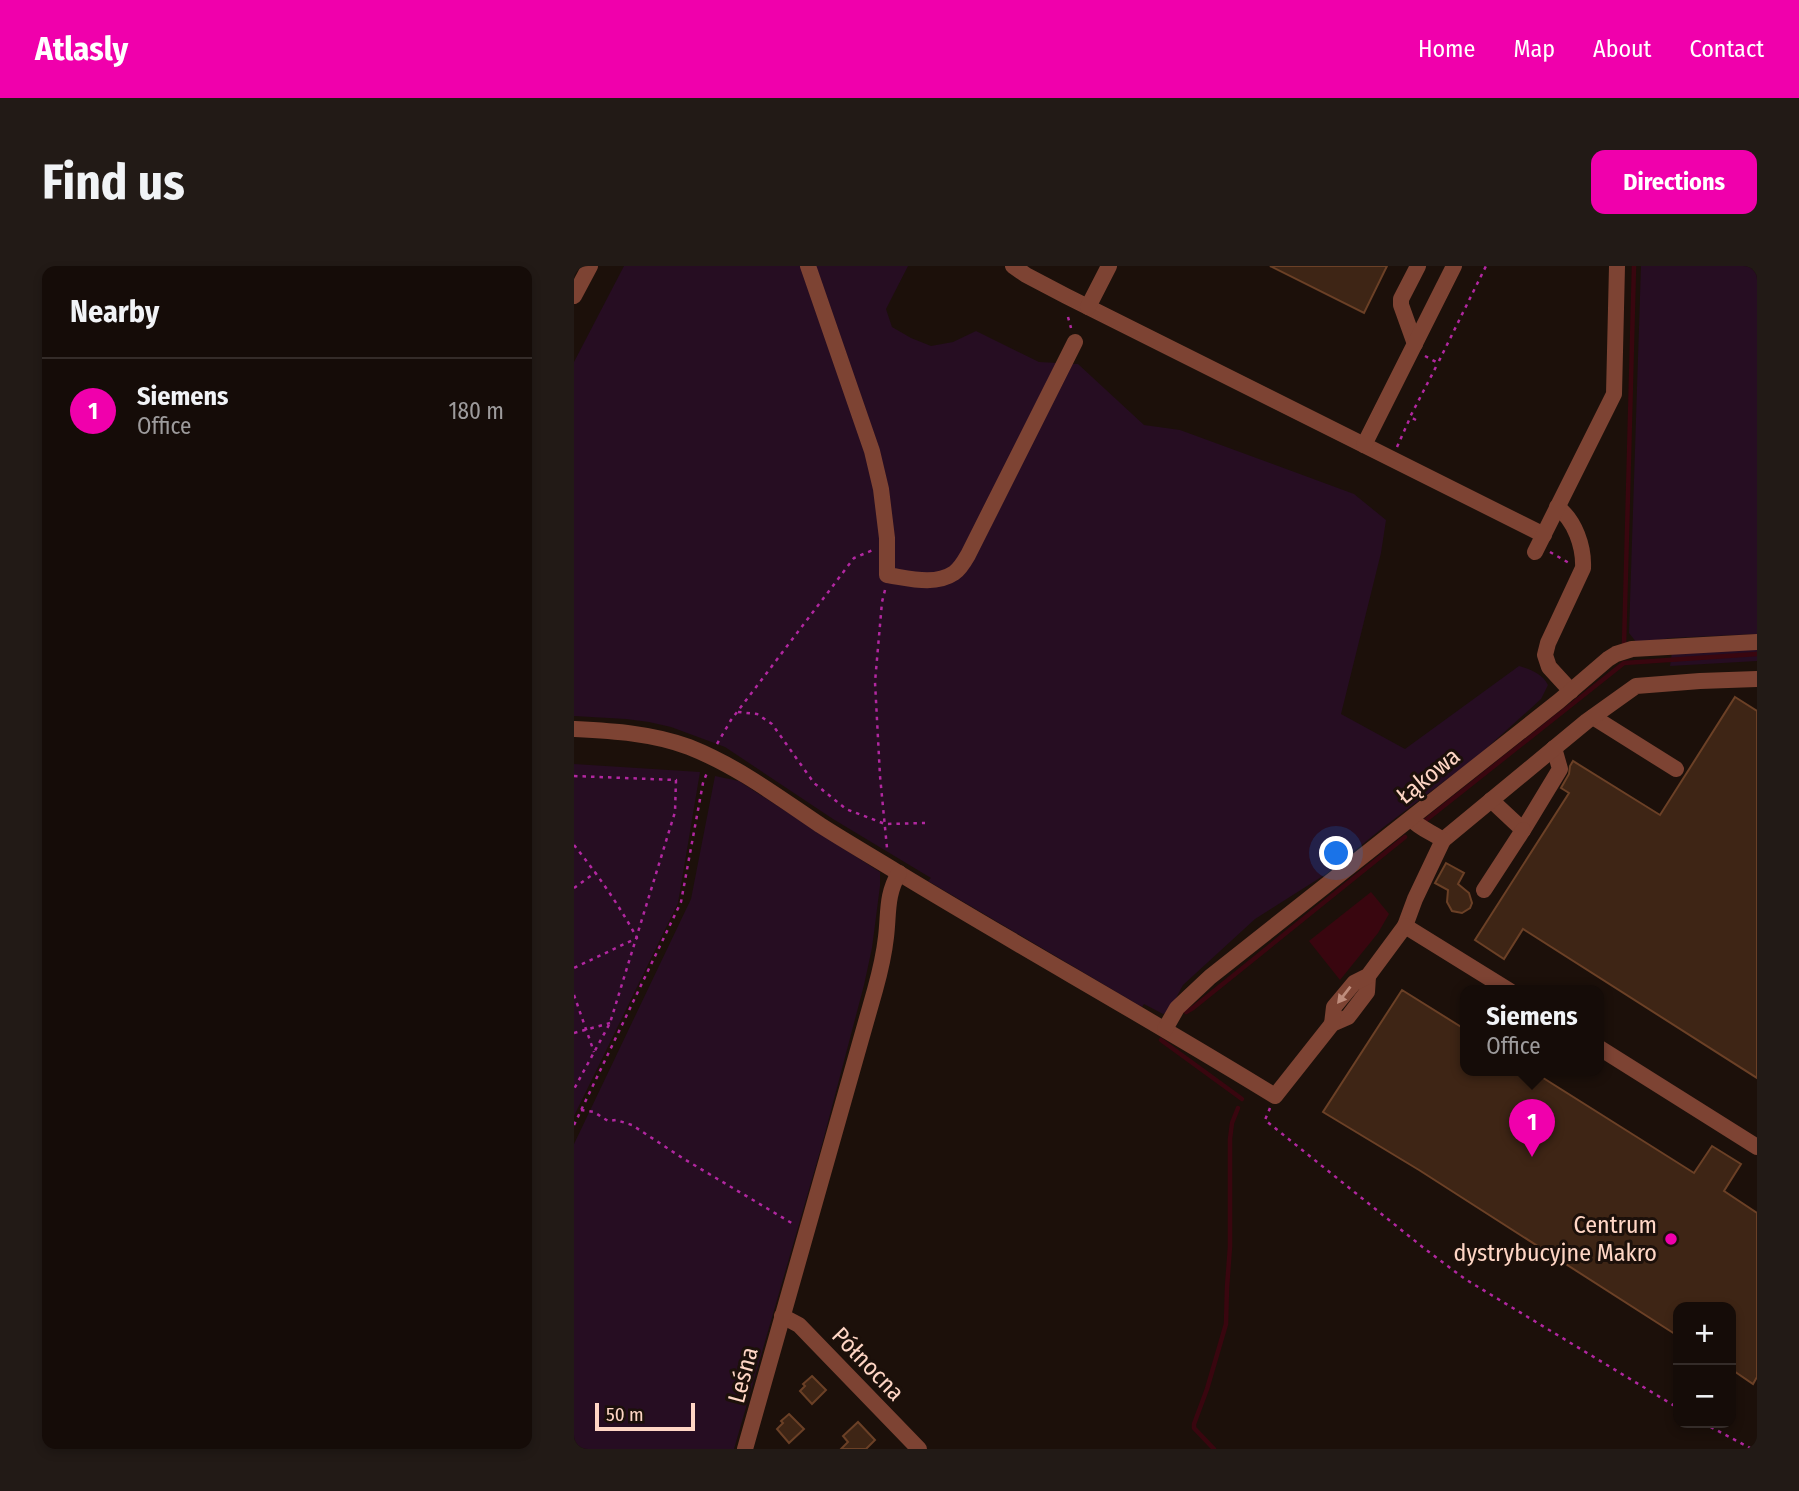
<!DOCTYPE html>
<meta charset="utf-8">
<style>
:root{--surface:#150c08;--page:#221a16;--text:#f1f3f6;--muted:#9d9b9c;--line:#342c29;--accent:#f000ac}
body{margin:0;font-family:"Fira Sans Condensed",sans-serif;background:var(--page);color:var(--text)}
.controls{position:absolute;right:21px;bottom:21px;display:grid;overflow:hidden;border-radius:14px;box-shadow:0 4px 10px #0003}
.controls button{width:63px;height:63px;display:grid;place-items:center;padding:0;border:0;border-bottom:2px solid var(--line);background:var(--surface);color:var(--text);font:35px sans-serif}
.scale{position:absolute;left:21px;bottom:18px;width:100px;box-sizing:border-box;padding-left:7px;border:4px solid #ffd6c5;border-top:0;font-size:19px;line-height:24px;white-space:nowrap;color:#ffd6c5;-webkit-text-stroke:5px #1c100a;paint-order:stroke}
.you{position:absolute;left:763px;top:588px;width:24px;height:24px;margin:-18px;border:5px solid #fff;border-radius:50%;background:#1a73e8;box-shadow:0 0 0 10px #1a73e833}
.badge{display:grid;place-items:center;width:46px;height:46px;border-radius:50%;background:var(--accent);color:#fff;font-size:23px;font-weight:700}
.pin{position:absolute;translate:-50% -58px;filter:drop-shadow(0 2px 4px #0008)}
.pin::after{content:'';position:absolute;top:37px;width:24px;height:21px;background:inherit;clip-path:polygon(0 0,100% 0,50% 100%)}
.popup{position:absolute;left:886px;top:719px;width:144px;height:91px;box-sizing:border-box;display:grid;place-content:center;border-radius:14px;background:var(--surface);filter:drop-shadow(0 2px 5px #0005);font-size:23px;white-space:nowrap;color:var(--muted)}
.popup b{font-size:26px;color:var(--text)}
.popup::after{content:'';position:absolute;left:50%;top:100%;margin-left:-14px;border:14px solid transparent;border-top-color:var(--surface)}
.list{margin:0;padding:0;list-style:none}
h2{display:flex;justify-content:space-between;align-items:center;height:91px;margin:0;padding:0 28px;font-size:30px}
h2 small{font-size:23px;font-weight:400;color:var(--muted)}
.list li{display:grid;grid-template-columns:46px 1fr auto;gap:21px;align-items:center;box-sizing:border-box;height:105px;padding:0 28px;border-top:2px solid var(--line)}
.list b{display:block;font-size:26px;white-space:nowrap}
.list p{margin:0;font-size:23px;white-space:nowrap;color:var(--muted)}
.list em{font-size:23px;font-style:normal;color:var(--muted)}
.map{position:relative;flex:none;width:1183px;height:1183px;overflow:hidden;border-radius:14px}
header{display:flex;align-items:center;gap:42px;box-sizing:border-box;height:98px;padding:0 35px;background:var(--accent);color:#fff}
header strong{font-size:33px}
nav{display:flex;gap:38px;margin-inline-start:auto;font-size:24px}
.intro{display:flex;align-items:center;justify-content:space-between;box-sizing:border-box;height:168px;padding:0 42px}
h1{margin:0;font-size:49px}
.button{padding:18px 32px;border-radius:14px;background:var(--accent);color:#fff;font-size:24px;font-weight:700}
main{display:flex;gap:42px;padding:0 42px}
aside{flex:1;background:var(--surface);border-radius:14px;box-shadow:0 4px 10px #0003}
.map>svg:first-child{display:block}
.green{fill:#260d22}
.water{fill:#39060f}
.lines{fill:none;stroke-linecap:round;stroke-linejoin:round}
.stream{stroke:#39060f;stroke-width:4.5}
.building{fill:#3e2515;stroke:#6b4026;stroke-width:2}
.path{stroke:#b127a0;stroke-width:2.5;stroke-dasharray:3.5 5;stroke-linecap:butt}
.minor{stroke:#7d4333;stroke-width:16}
.oneway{fill:#be8c7c}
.poi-dot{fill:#f000ac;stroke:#1c100a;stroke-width:2.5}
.labels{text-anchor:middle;stroke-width:6;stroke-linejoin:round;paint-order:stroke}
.street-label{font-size:24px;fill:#ffd6c5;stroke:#1c100a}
.poi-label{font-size:24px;fill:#ffd6c5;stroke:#1c100a;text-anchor:end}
</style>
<header>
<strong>Atlasly</strong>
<nav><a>Home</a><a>Map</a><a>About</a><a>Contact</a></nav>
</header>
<div class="intro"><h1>Find us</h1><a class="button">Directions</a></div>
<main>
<aside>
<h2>Nearby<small></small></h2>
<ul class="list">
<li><span class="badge">1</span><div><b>Siemens</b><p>Office</p></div><em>180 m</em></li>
</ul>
</aside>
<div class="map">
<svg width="1183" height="1183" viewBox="0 0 1183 1183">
<rect width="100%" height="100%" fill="#1c100a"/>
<g class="green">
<path d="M50,0H334L312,43L318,61L337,72L357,80L379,76L402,65L465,96L504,98L570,159L606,164L780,228L812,254L807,287L767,448L831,483L945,400C956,403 969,408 974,419L967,433L904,490L811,560L752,608L681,653L609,719L595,745L589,748L570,738L568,741L354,615L357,612L259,553L151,481L97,461L75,456L52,453L0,450V96Z"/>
<polygon points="1067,0 1183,0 1183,368 1097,372 1063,377 1055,367"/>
<polygon points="1183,381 1183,395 1096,400 1098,386"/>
<polygon points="0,498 126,506 104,637 0,850"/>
<polygon points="141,510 165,515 306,606 306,620 298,682 290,719 249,875 160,1183 0,1183 0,878 117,633"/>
</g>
<polygon class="water" points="797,626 815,648 804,667 766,714 735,675"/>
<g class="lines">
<g class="stream">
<polyline points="1050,380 1060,0"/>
<polyline points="852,554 1050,397 1183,388"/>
<polyline points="612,746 619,742 831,571"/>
<polyline points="587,774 668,833"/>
<polyline points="640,1183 620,1162 620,1158 633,1123 652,1058 653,1021 656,981 656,873 658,857 664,842"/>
</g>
</g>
<g class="building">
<polygon points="696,0 813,0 790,47"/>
<polygon points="1161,431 1183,445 1183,812 949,663 930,693 901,674 995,527 987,522 995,508 996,500 999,495 1086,549"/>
<polygon points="872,597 890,607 884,618 895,627 898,637 896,642 888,647 878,645 873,636 874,624 861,617"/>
<polygon points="828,724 892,764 892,805 958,805 1120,907 1138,880 1167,898 1150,925 1183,947 1183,1111 1179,1118 1157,1103 1157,1041 1104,1041 1104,1070 845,904 749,846"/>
<polygon points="238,1110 252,1124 238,1138 226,1125 231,1120 229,1118"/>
<polygon points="215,1148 230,1163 215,1177 203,1163 209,1157 207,1155"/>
<polygon points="284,1156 301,1174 292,1183 267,1183 274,1176 269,1170"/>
</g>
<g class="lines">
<g class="path">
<polyline points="494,51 497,62"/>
<polyline points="851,90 864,97 912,0"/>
<polyline points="842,154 836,151 864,97"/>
<polyline points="823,181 836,152"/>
<polyline points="976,286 995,297"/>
<polyline points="311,324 308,336 301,416 306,510 313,582"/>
<polyline points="164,446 183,448 198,458 240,517 272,543 311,558 351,557"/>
<polyline points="143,478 157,454 280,292 299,284"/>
<polyline points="0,510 102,514 101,546 36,757 0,823"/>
<path d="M0,579C24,609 45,639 63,672L0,702"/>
<polyline points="0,622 22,606"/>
<polyline points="0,729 20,786"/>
<polyline points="0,767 36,757"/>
<polyline points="696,842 691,854 851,983 891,1013 1104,1142"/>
<polyline points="7,844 20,846 34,855 42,854 58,859 110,893 221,959"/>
<polyline points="0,859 107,636 129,517 134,504"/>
<polyline points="1129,1157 1178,1183"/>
<polyline points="0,1180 6,1183"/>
</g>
<g class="minor">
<path d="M234,0L298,185L307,223L313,272V309C334,312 361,320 380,307C386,303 390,296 394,289L501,76"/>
<polyline points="439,0 452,9 492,30 970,269"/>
<polyline points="0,30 16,0"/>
<polyline points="514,41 535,0"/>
<polyline points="841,78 827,39 827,33 844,0"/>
<polyline points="790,179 880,0"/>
<path d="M983,241C1001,254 1010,281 1009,302L974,377L971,389L975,401L997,425"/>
<polyline points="961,286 1040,128 1043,0"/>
<polyline points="1019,451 1102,503"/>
<path d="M0,463C38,465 78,467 115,481C163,500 203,530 246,559C271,575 297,590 323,606C448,682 576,753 701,830L758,758L774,751L793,726L794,710"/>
<polyline points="917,534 949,564 986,503 980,482"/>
<polyline points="869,574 1013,455 1062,420 1126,415 1183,413"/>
<polyline points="910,624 949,564"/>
<path d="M831,660L841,633L869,574C857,566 847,563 837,553"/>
<polyline points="758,758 760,741 780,717 794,710 831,660 936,725"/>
<polyline points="591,763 603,742 636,711 985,435 1034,393 1042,388 1058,383 1183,376"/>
<polyline points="1024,781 1183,881"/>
<polyline points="208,1050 225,1059 345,1183"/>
<path d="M171,1183L301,724C306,706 310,689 312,671C315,646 312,629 325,607"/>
</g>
</g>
<defs><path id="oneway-solid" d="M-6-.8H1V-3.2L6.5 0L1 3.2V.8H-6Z" transform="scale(1.75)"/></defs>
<use class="oneway" href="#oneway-solid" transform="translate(770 729) rotate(128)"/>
<circle class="poi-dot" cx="1097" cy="973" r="7"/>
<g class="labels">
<g class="street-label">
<text transform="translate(854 510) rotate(-39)" y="8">Łąkowa</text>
<text transform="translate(294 1098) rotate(46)" y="8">Północna</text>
<text transform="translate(169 1109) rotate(-75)" y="8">Leśna</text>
</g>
<g class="poi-label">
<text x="1083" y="967">Centrum<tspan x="1083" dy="28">dystrybucyjne Makro</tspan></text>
</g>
</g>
</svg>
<div class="controls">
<button>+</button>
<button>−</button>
</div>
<div class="scale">50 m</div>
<div class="you"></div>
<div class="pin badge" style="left:958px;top:891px">1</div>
<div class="popup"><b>Siemens</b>Office</div>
</div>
</main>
